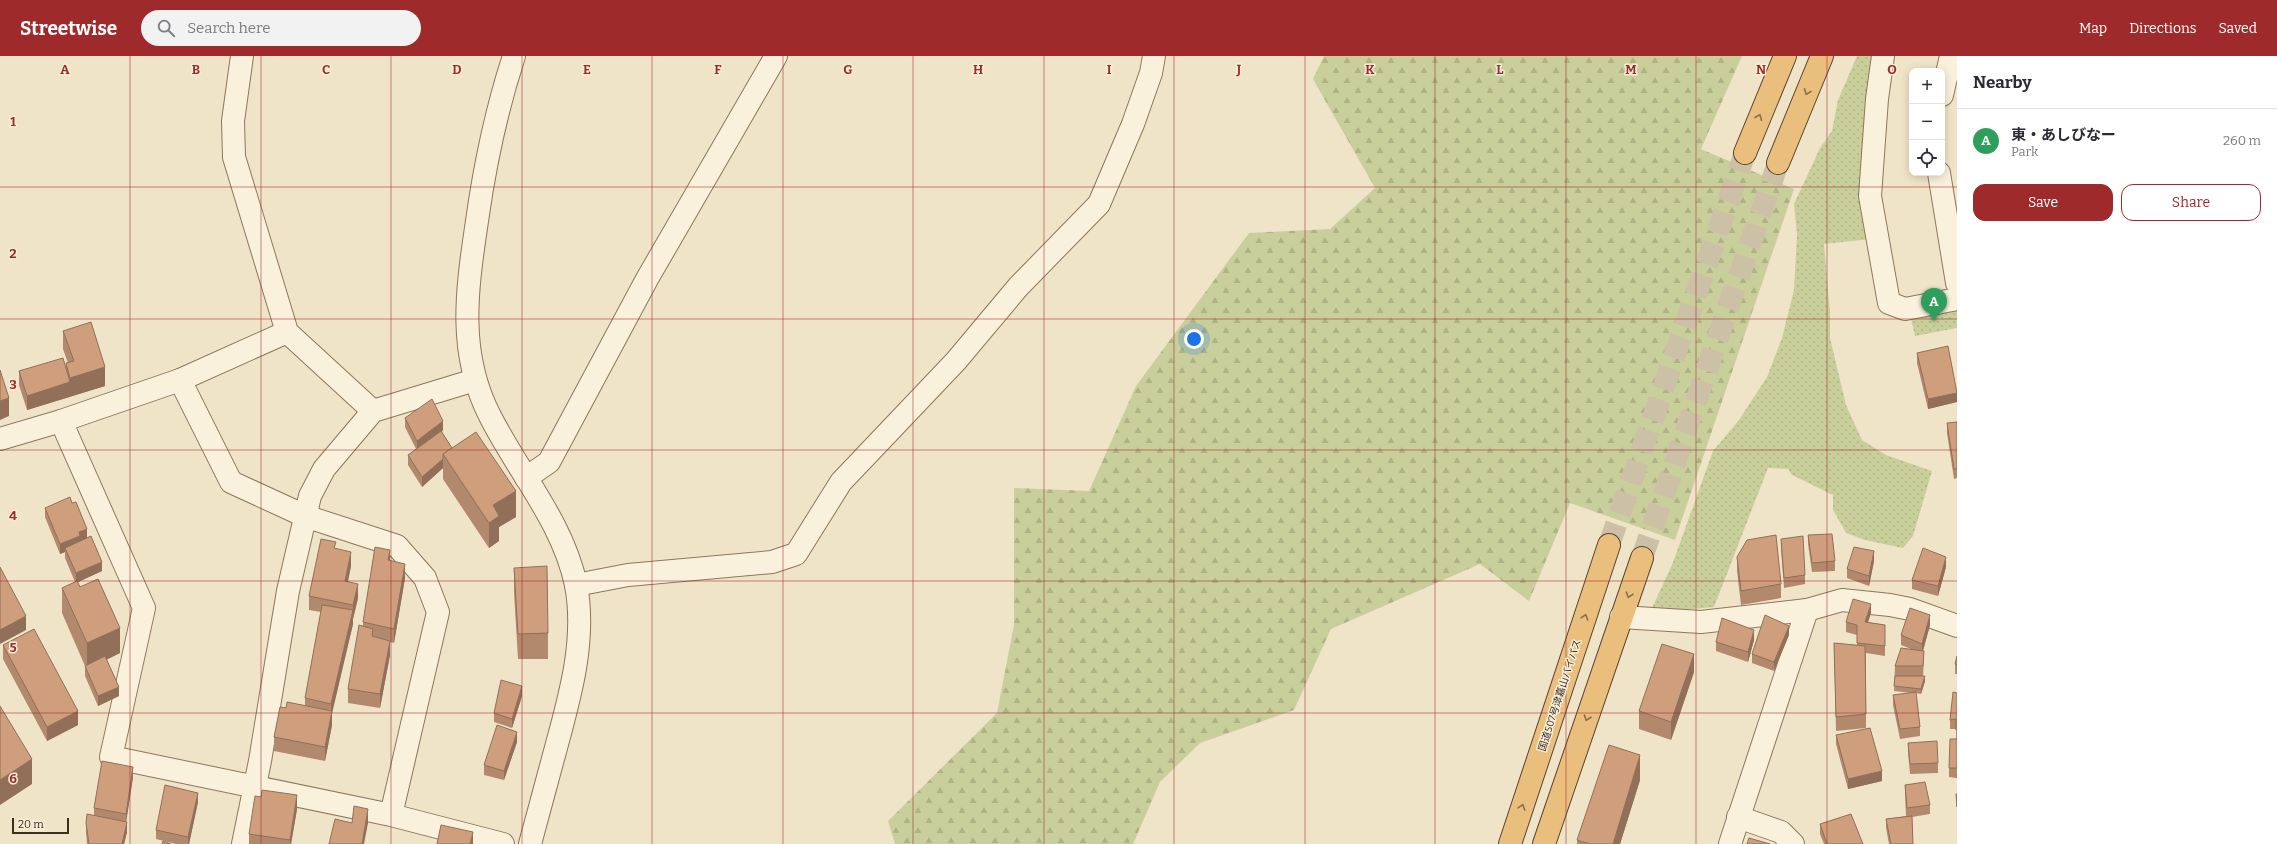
<!DOCTYPE html>
<meta charset="utf-8">
<style>
:root{--surface:#fff;--page:#f2f2f3;--text:#2b2b33;--muted:#7c7c81;--line:#e1e1e2;--accent:#9e2a2b}
body{margin:0;font-family:Bitter,"Noto Sans JP",serif;background:var(--page);color:var(--text)}
.controls{position:absolute;right:12px;top:12px;display:grid;overflow:hidden;border-radius:8px;box-shadow:0 2px 10px #0003}
.controls button{width:36px;height:36px;display:grid;place-items:center;padding:0;border:0;border-bottom:1px solid var(--line);background:var(--surface);color:var(--text);font:20px sans-serif}
.scale{position:absolute;left:12px;bottom:10px;width:57px;box-sizing:border-box;padding-left:4px;border:2px solid #3d2e20;border-top:0;font-size:11px;line-height:14px;white-space:nowrap;color:#3d2e20;-webkit-text-stroke:3px #f7eed8;paint-order:stroke}
.you{position:absolute;left:1194px;top:283px;width:14px;height:14px;margin:-10px;border:3px solid #fff;border-radius:50%;background:#1a73e8;box-shadow:0 0 0 6px #1a73e833}
.badge{display:grid;place-items:center;width:26px;height:26px;border-radius:50%;background:var(--accent);color:#fff;font-size:13px;font-weight:700}
.pin{position:absolute;translate:-50% -33px;filter:drop-shadow(0 1px 2px #0008)}
.pin::after{content:'';position:absolute;top:21px;width:14px;height:12px;background:inherit;clip-path:polygon(0 0,100% 0,50% 100%)}
.list{margin:0;padding:0;list-style:none}
h2{display:flex;justify-content:space-between;align-items:center;height:52px;margin:0;padding:0 16px;font-size:17px}
h2 small{font-size:13px;font-weight:400;color:var(--muted)}
.list li{display:grid;grid-template-columns:26px 1fr auto;gap:12px;align-items:center;box-sizing:border-box;height:64px;padding:0 16px;border-top:1px solid var(--line)}
.list b{display:block;font-size:15px;white-space:nowrap}
.list p{margin:0;font-size:13px;white-space:nowrap;color:var(--muted)}
.list em{font-size:13px;font-style:normal;color:var(--muted)}
.actions{display:flex;gap:8px;padding:12px 16px}
.actions a{flex:1;padding:9px 0;border:1px solid var(--accent);border-radius:12px;text-align:center;font-size:14px;color:var(--accent)}
.actions .main{background:var(--accent);color:#fff}
.icon{flex:none;width:22px;height:22px;fill:none;stroke:currentColor;stroke-width:2;stroke-linecap:round;stroke-linejoin:round}
.map{position:relative;flex:none;width:1957px;height:788px;overflow:hidden}
header{display:flex;align-items:center;gap:24px;box-sizing:border-box;height:56px;padding:0 20px;background:var(--accent);color:#fff}
header strong{font-size:19px}
nav{display:flex;gap:22px;margin-inline-start:auto;font-size:14px}
.search{width:280px;height:36px;background:var(--page);display:flex;align-items:center;gap:10px;box-sizing:border-box;padding:0 14px;border-radius:22px;color:var(--muted);font-size:15px}
main{display:flex}
aside{flex:1;background:var(--surface)}
.map>svg:first-child{display:block}
.forest{fill:url(#forest-firs)}
.park{fill:url(#park-dots)}
.lines{fill:none;stroke-linecap:round;stroke-linejoin:round}
.trunk-tunnel{stroke:#ccc0a6;stroke-width:22;stroke-dasharray:22 11;stroke-linecap:butt}
.minor-casing{stroke:#8d765c;stroke-width:24}
.tertiary-casing{stroke:#8d765c;stroke-width:24}
.trunk-casing{stroke:#5b4430;stroke-width:24}
.minor{stroke:#faf1dc;stroke-width:22}
.tertiary{stroke:#faf1dc;stroke-width:22}
.trunk{stroke:#eabe7c;stroke-width:22}
.wall{fill:#b2896c}
.shaded-wall{fill:#916f58}
.building{fill:#cf9f7d;stroke:#916f58}
.oneway{stroke:#8b6f49}
.grid{fill:none;stroke:#9e2a2b;stroke-width:1;stroke-opacity:0.55}
.labels{text-anchor:middle;stroke-width:3;stroke-linejoin:round;paint-order:stroke}
.street-label{font-size:10px;fill:#3d2e20;stroke:#f7eed8}
.grid-label{font-size:13px;text-anchor:middle;font-weight:bold;fill:#9e2a2b;stroke:#f7eed8;stroke-width:3;stroke-linejoin:round;paint-order:stroke}
</style>
<header>
<strong>Streetwise</strong>
<div class="search"><svg class="icon" aria-label="search" viewBox="0 0 24 24"><circle cx="10" cy="10" r="6"/><path d="M15 15l6 6"/></svg>Search here</div>
<nav><a>Map</a><a>Directions</a><a>Saved</a></nav>
</header>
<main>
<div class="map">
<svg width="1957" height="788" viewBox="0 0 1957 788">
<defs>
<pattern id="forest-firs" width="22" height="20" patternUnits="userSpaceOnUse"><rect width="22" height="20" fill="#c9cf9b"/><path d="M5 1l3.5 6h-7zM16 11l3.5 6h-7z" fill="#aeb285"/></pattern>
<pattern id="park-dots" width="8" height="8" patternUnits="userSpaceOnUse"><rect width="8" height="8" fill="#c9cf9b"/><path d="M2 2h.1M6 6h.1" fill="none" stroke="#aeb285" stroke-width="1.8" stroke-linecap="round"/></pattern>
</defs>
<rect width="100%" height="100%" fill="#f0e4c8"/>
<polygon class="forest" points="1324,0 1742,0 1701,93 1794,133 1675,484 1570,447 1529,545 1480,508 1331,573 1294,654 1200,687 1160,726 1133,788 895,788 888,765 997,657 1014,569 1014,432 1089,435 1136,330 1249,177 1330,173 1375,132 1313,23"/>
<g class="park">
<polygon points="1857,0 1872,0 1871,183 1824,188 1830,256 1830,282 1846,349 1862,384 1886,399 1932,415 1913,480 1903,492 1865,484 1846,477 1833,454 1833,439 1792,419 1788,413 1768,412 1714,551 1671,555 1651,554 1672,509 1713,395 1739,364 1767,321 1782,282 1794,234 1797,179 1794,148 1820,92 1832,75 1838,44"/>
<polygon points="1957,248 1957,272 1915,280 1910,258"/>
</g>
<g class="lines">
<g class="trunk-tunnel">
<polyline points="1609,489 1745,97"/>
<polyline points="1642,502 1778,107"/>
</g>
<defs>
<g id="minor">
<polyline points="242,0 233,65 234,101 287,276 373,355"/>
<polyline points="1883,0 1877,43 1870,140 1889,247 1905,253 1957,243"/>
<polyline points="1942,39 1951,0"/>
<polyline points="1939,117 1957,227"/>
<polyline points="180,324 287,276"/>
<polyline points="0,383 61,365"/>
<polyline points="526,422 549,406 647,223 776,0"/>
<polyline points="576,529 628,519 772,506 796,498 841,426 956,305 1018,231 1099,148 1133,68 1151,17 1154,0"/>
<polyline points="1621,561 1701,566 1807,554 1842,544 1890,549 1910,553 1957,570"/>
<polyline points="391,759 438,556 425,522 397,490 305,460 231,426 180,324 61,365 144,552 111,701 391,759 503,788"/>
<polyline points="1738,761 1781,776 1793,788"/>
<polyline points="243,788 260,705 288,535 310,440 324,413 373,355 475,324"/>
<polyline points="1730,788 1807,554"/>
</g>
<path id="tertiary" d="M514,0C496,55 485,108 477,165C467,233 457,296 490,360C518,416 563,466 576,529C586,582 571,637 557,688C548,721 539,755 530,788"/>
<g id="trunk">
<polyline points="1745,97 1785,0"/>
<polyline points="1778,107 1822,0"/>
<polyline points="1510,788 1609,489"/>
<polyline points="1544,788 1642,502"/>
</g>
</defs>
<use href="#minor" class="minor-casing"/>
<use href="#tertiary" class="tertiary-casing"/>
<use href="#trunk" class="trunk-casing"/>
<use href="#minor" class="minor"/>
<use href="#tertiary" class="tertiary"/>
<use href="#trunk" class="trunk"/>
</g>
<g class="wall">
<polygon points="63,275 105,330 27,354 19,329 19,315 66,312 66,307 68,307 63,293"/>
<polygon points="1917,297 1957,346 1928,353 1917,307"/>
<polygon points="405,362 443,374 442,376 452,392 516,461 499,471 499,485 489,492 443,423 443,412 422,431 408,409 408,399 416,393 405,371"/>
<polygon points="1957,366 1957,422 1954,423 1947,377 1947,367"/>
<polygon points="45,452 87,482 102,515 78,526 80,531 120,597 106,604 119,640 98,650 85,620 85,610 62,557 62,532 75,526 65,502 65,496 60,498 45,461"/>
<polygon points="1808,479 1835,505 1835,515 1812,516 1808,488"/>
<polygon points="1781,483 1805,519 1805,528 1784,532 1781,493"/>
<polygon points="336,492 351,510 348,525 358,542 353,563 353,568 332,655 332,669 325,705 274,695 274,681 286,652 305,650 305,642 321,556 309,554 309,540"/>
<polygon points="1737,501 1781,528 1781,542 1741,549 1737,515"/>
<polygon points="390,504 405,522 394,587 390,586 390,599 380,652 348,647 348,633 363,570 363,566"/>
<polygon points="1874,505 1869,530 1847,522 1847,513"/>
<polygon points="1946,511 1938,540 1912,533 1912,524"/>
<polygon points="514,512 548,577 548,603 518,603 514,537"/>
<polygon points="1871,557 1868,566 1885,569 1885,600 1866,597 1866,672 1836,675 1834,587 1857,589 1857,579 1846,576 1846,566"/>
<polygon points="1930,569 1923,595 1924,604 1923,620 1897,620 1925,625 1921,638 1916,637 1920,671 1920,680 1900,683 1893,649 1893,639 1912,637 1894,635 1895,610 1911,593 1901,589 1901,579"/>
<polygon points="1789,579 1774,615 1752,607 1752,598"/>
<polygon points="1754,584 1748,606 1716,595 1716,586"/>
<polygon points="3,589 78,669 47,685 3,603"/>
<polygon points="1957,600 1957,618 1955,618 1955,608"/>
<polygon points="1694,616 1671,684 1639,673 1639,655"/>
<polygon points="1957,637 1957,722 1949,721 1949,712 1956,683 1956,673 1950,673 1950,664"/>
<polygon points="522,640 512,672 494,666 494,657"/>
<polygon points="1836,679 1882,725 1848,733 1836,688"/>
<polygon points="517,686 504,724 484,719 484,709"/>
<polygon points="1908,687 1938,707 1938,717 1910,718 1908,696"/>
<polygon points="133,721 126,766 127,776 124,788 87,788 86,776 86,767 94,759 94,752"/>
<polygon points="1640,724 1620,788 1577,788 1577,784"/>
<polygon points="1905,729 1930,749 1930,758 1912,761 1913,788 1889,788 1886,772 1886,763 1906,760 1905,738"/>
<polygon points="198,746 189,788 176,788 156,783 156,774"/>
<polygon points="297,753 291,788 249,788 249,778"/>
<polygon points="1820,768 1863,788 1824,788 1820,778"/>
</g>
<g class="shaded-wall">
<polygon points="105,311 105,330 27,354 27,340 70,326 70,322"/>
<polygon points="1957,337 1957,346 1928,353 1928,343"/>
<polygon points="9,342 9,360 0,364 0,345"/>
<polygon points="443,365 443,374 417,395 417,385"/>
<polygon points="443,403 443,412 422,431 422,421"/>
<polygon points="516,435 516,461 499,471 499,485 489,492 489,467 493,449"/>
<polygon points="87,473 87,482 65,492 65,496 60,498 60,488 79,476"/>
<polygon points="390,494 390,508 388,504"/>
<polygon points="1874,495 1874,505 1869,530 1869,520"/>
<polygon points="351,496 351,510 345,539 345,525"/>
<polygon points="1946,501 1946,511 1938,540 1938,530"/>
<polygon points="102,506 102,515 76,527 76,517"/>
<polygon points="405,508 405,522 394,587 394,573"/>
<polygon points="358,528 358,542 353,563 353,549"/>
<polygon points="1871,548 1871,557 1865,575 1865,566"/>
<polygon points="353,554 353,568 331,662 331,648"/>
<polygon points="1930,559 1930,569 1922,598 1922,588"/>
<polygon points="26,560 26,574 0,588 0,574"/>
<polygon points="1789,570 1789,579 1774,615 1774,606"/>
<polygon points="120,572 120,597 87,613 87,587"/>
<polygon points="1754,574 1754,584 1748,606 1748,596"/>
<polygon points="390,585 390,599 380,652 380,638"/>
<polygon points="1694,598 1694,616 1671,684 1671,666"/>
<polygon points="1925,620 1925,625 1921,638 1921,633"/>
<polygon points="522,630 522,640 512,672 512,663"/>
<polygon points="119,631 119,640 98,650 98,640"/>
<polygon points="78,655 78,669 47,685 47,671"/>
<polygon points="332,655 332,669 325,705 325,691"/>
<polygon points="517,676 517,686 504,724 504,715"/>
<polygon points="1640,699 1640,724 1620,788 1613,788"/>
<polygon points="32,703 32,728 0,749 0,724"/>
<polygon points="133,711 133,721 126,767 126,758"/>
<polygon points="1882,715 1882,725 1848,733 1848,723"/>
<polygon points="198,737 198,746 189,788 188,788 188,781"/>
<polygon points="297,739 297,753 291,788 290,788 290,784"/>
<polygon points="368,753 368,767 364,788 362,788"/>
<polygon points="127,766 127,776 124,788 122,788"/>
<polygon points="473,776 473,788 470,788"/>
</g>
<g class="building">
<polygon points="91,266 105,311 70,322 66,307 74,305 63,275"/>
<polygon points="1948,290 1957,337 1928,343 1917,297"/>
<polygon points="63,302 70,326 27,340 19,315"/>
<polygon points="0,314 9,342 0,345"/>
<polygon points="432,343 443,365 417,385 405,362"/>
<polygon points="1957,366 1957,413 1954,413 1947,367"/>
<polygon points="441,375 452,392 443,398 443,403 422,421 408,399"/>
<polygon points="476,376 516,435 493,449 499,460 489,467 443,398"/>
<polygon points="70,441 72,447 76,446 87,473 79,476 80,480 60,488 45,452"/>
<polygon points="1832,478 1835,505 1812,507 1808,479"/>
<polygon points="1776,479 1781,528 1741,535 1737,501 1747,484"/>
<polygon points="91,480 102,506 76,517 65,492"/>
<polygon points="1803,480 1805,519 1784,522 1781,483"/>
<polygon points="321,483 336,486 334,492 351,496 345,525 358,528 353,549 309,540"/>
<polygon points="375,491 390,494 388,504 405,508 394,573 363,566"/>
<polygon points="1854,491 1874,495 1869,520 1847,513"/>
<polygon points="1923,492 1946,501 1938,530 1912,524"/>
<polygon points="547,510 548,577 518,578 514,512"/>
<polygon points="0,511 26,560 0,574"/>
<polygon points="98,523 120,572 87,587 62,532 77,525 80,531"/>
<polygon points="1853,543 1871,548 1865,566 1885,569 1885,590 1857,587 1857,569 1846,566"/>
<polygon points="322,549 353,554 331,648 305,642"/>
<polygon points="1910,552 1930,559 1922,588 1901,579"/>
<polygon points="1765,559 1789,570 1774,606 1752,598"/>
<polygon points="1722,562 1754,574 1748,596 1716,586"/>
<polygon points="359,569 373,573 372,580 390,585 380,638 348,633"/>
<polygon points="34,573 78,655 47,671 3,589"/>
<polygon points="1834,587 1865,590 1866,658 1836,661"/>
<polygon points="1662,588 1694,598 1671,666 1639,655"/>
<polygon points="1901,592 1924,595 1923,610 1895,610"/>
<polygon points="105,600 119,631 98,640 85,610"/>
<polygon points="1957,600 1957,609 1955,608"/>
<polygon points="1895,620 1925,620 1921,633 1894,630"/>
<polygon points="501,624 522,630 512,663 494,657"/>
<polygon points="1916,636 1920,671 1900,673 1893,639"/>
<polygon points="1953,636 1957,637 1957,674 1956,674 1956,663 1950,664"/>
<polygon points="287,646 332,655 325,691 274,681 280,651 286,652"/>
<polygon points="0,650 32,703 0,724"/>
<polygon points="497,669 517,676 504,715 484,709"/>
<polygon points="1870,672 1882,715 1848,723 1836,679"/>
<polygon points="1950,683 1957,683 1957,712 1949,712"/>
<polygon points="1937,685 1938,707 1910,708 1908,687"/>
<polygon points="1609,689 1640,699 1613,788 1590,788 1577,784"/>
<polygon points="102,705 133,711 126,758 94,752"/>
<polygon points="1925,726 1930,749 1907,752 1905,729"/>
<polygon points="165,729 198,737 188,781 156,774"/>
<polygon points="262,734 297,739 290,784 249,778 255,740 261,741"/>
<polygon points="1956,738 1957,738 1957,751"/>
<polygon points="354,750 368,753 362,788 329,788 335,763 352,767"/>
<polygon points="87,758 127,766 122,788 89,788 86,767"/>
<polygon points="1851,758 1863,788 1827,788 1820,768"/>
<polygon points="1912,760 1913,788 1891,788 1886,763"/>
<polygon points="441,769 473,776 470,788 437,788"/>
<polygon points="1749,782 1770,788 1747,788"/>
<polygon points="163,785 171,788 162,788"/>
</g>
<defs><path id="oneway-chevron" d="M-2-3.5L2.5 0L-2 3.5" fill="none" stroke-width="1.6" stroke-linecap="round" stroke-linejoin="round"/></defs>
<g class="oneway">
<use href="#oneway-chevron" transform="translate(1807 36) rotate(112)"/>
<use href="#oneway-chevron" transform="translate(1759 61) rotate(-68)"/>
<use href="#oneway-chevron" transform="translate(1629 539) rotate(109)"/>
<use href="#oneway-chevron" transform="translate(1585 561) rotate(-72)"/>
<use href="#oneway-chevron" transform="translate(1587 662) rotate(109)"/>
<use href="#oneway-chevron" transform="translate(1522 751) rotate(-72)"/>
</g>
<path class="grid" d="M130,0V788M261,0V788M391,0V788M522,0V788M652,0V788M783,0V788M913,0V788M1044,0V788M1174,0V788M1305,0V788M1435,0V788M1566,0V788M1696,0V788M1827,0V788M0,131H1957M0,263H1957M0,394H1957M0,525H1957M0,657H1957"/>
<g class="labels">
<g class="street-label">
<text transform="translate(1559 639) rotate(-72)" y="4">国道507号津嘉山バイパス</text>
</g>
</g>
<g class="grid-label">
<text x="65" y="18">A</text>
<text x="196" y="18">B</text>
<text x="326" y="18">C</text>
<text x="457" y="18">D</text>
<text x="587" y="18">E</text>
<text x="718" y="18">F</text>
<text x="848" y="18">G</text>
<text x="978" y="18">H</text>
<text x="1109" y="18">I</text>
<text x="1239" y="18">J</text>
<text x="1370" y="18">K</text>
<text x="1500" y="18">L</text>
<text x="1631" y="18">M</text>
<text x="1761" y="18">N</text>
<text x="1892" y="18">O</text>
<text x="13" y="70">1</text>
<text x="13" y="202">2</text>
<text x="13" y="333">3</text>
<text x="13" y="464">4</text>
<text x="13" y="596">5</text>
<text x="13" y="727">6</text>
</g>
</svg>
<div class="controls">
<button>+</button>
<button>−</button>
<button><svg class="icon" aria-label="locate" viewBox="0 0 24 24"><circle cx="12" cy="12" r="6"/><path d="M12 2v4M12 18v4M2 12h4M18 12h4"/></svg></button>
</div>
<div class="scale">20 m</div>
<div class="you"></div>
<div class="pin badge" style="left:1934px;top:265px;background:#2e9e5b">A</div>
</div>
<aside>
<h2>Nearby<small></small></h2>
<ul class="list">
<li><span class="badge" style="background:#2e9e5b">A</span><div><b>東・あしびなー</b><p>Park</p></div><em>260 m</em></li>
</ul>
<div class="actions"><a class="main">Save</a><a>Share</a></div>
</aside>
</main>
